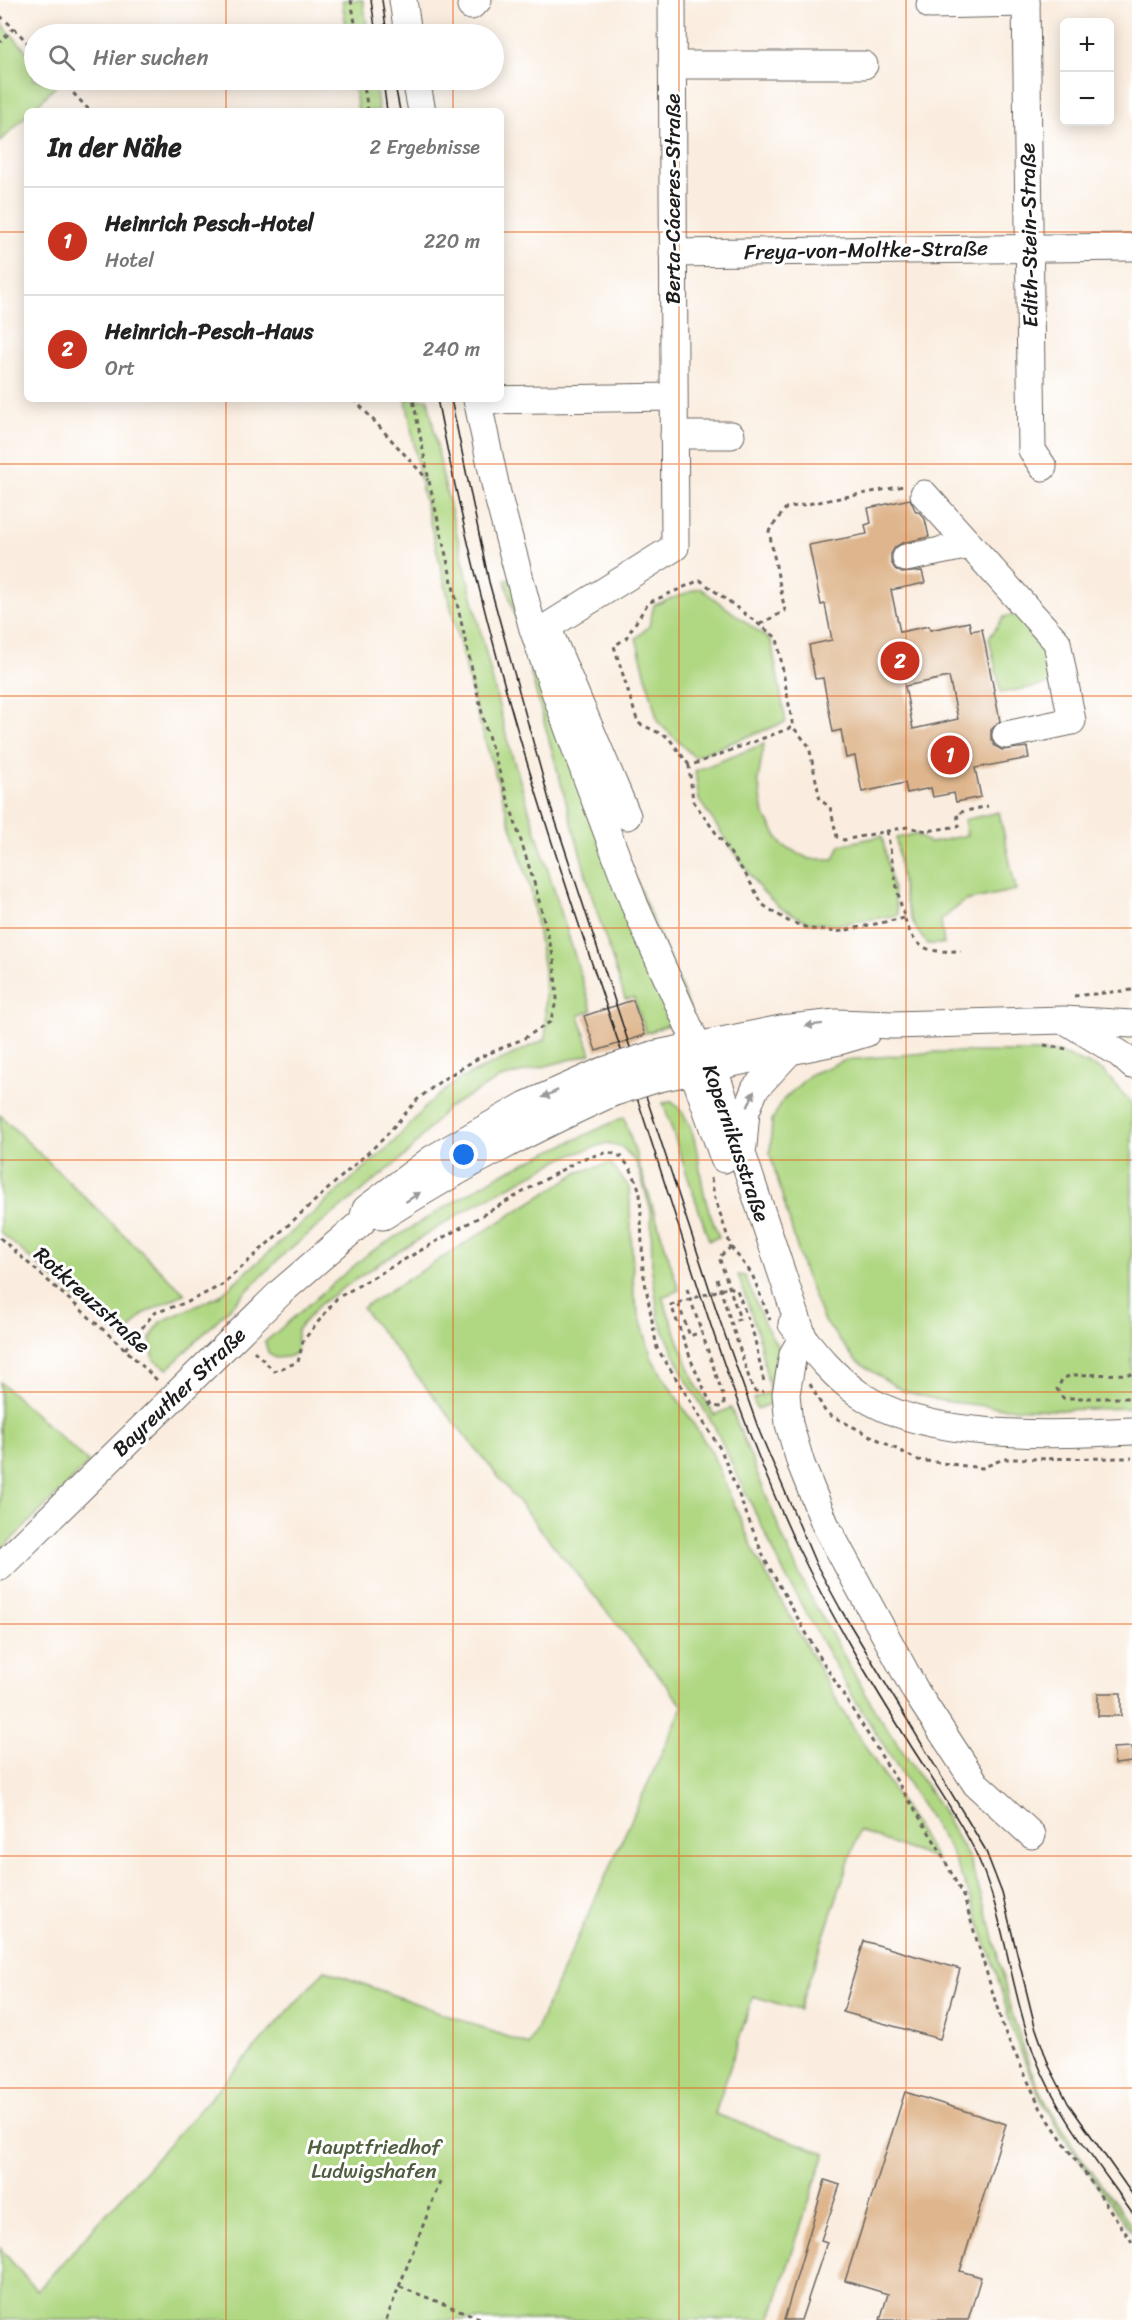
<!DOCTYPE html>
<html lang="de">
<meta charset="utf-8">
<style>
:root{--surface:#fff;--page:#f2f2f2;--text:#222;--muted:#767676;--line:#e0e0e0;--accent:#c8321e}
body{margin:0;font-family:Sriracha,sans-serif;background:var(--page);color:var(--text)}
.controls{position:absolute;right:18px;top:18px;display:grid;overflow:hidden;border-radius:9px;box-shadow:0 3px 15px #0003}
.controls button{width:54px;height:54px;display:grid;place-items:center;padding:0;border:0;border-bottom:2px solid var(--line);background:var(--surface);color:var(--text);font:30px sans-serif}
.you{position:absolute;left:464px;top:1155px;width:21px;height:21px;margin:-15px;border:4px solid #fff;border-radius:50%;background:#1a73e8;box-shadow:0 0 0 9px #1a73e833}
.badge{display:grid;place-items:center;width:39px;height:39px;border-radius:50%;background:var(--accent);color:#fff;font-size:20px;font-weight:700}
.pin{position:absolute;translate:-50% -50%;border:3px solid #fff;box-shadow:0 2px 6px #0006}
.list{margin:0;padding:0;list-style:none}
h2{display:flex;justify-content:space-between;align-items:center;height:78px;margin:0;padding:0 24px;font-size:26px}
h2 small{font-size:20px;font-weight:400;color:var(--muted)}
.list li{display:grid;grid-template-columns:39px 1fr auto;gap:18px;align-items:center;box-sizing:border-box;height:108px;padding:0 24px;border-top:2px solid var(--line)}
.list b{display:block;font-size:22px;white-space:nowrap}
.list p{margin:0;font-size:20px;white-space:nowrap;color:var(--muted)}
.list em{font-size:20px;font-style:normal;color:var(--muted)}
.icon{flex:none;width:33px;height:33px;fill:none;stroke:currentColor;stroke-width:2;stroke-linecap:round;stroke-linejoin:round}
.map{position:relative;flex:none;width:1132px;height:2320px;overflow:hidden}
.search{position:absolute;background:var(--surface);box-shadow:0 3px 15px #0003;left:24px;top:24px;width:480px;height:66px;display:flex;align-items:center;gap:15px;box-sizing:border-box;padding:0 21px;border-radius:33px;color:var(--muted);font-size:22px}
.panel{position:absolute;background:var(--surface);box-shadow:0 3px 15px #0003;left:24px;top:108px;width:480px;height:294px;border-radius:9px}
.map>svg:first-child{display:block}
.green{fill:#b0d883;stroke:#667a50;stroke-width:1.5}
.building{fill:#deb58c;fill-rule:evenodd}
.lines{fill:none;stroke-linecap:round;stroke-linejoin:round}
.minor-casing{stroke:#6a6560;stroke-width:29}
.path{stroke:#6a6560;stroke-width:3;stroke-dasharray:4.5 4.5;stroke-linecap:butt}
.minor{stroke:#fff;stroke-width:27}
.tram{stroke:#1c1c1c;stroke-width:1.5}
.minor-bridge-casing{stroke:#6a6560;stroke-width:29;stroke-linecap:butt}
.path-bridge{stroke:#6a6560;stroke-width:3;stroke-dasharray:4.5 4.5;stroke-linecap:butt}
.minor-bridge{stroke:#fff;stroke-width:27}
.oneway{fill:#999}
.grid{fill:none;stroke:#e8590c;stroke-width:1.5;stroke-opacity:0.55}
.labels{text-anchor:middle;stroke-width:6;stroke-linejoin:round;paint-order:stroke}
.street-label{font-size:21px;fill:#1c1c1c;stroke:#fff}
.park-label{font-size:21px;fill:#505e40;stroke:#fff}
</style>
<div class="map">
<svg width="1132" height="2320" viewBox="0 0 1132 2320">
<rect width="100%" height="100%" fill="#fff"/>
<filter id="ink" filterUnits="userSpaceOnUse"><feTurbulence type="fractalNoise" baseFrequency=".0167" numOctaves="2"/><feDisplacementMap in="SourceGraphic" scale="12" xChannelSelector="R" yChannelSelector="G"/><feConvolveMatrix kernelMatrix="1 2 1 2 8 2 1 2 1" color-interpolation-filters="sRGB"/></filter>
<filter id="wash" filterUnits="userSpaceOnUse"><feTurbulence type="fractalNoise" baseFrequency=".008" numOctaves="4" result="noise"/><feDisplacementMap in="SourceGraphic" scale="24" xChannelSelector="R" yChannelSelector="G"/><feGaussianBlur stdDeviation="1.35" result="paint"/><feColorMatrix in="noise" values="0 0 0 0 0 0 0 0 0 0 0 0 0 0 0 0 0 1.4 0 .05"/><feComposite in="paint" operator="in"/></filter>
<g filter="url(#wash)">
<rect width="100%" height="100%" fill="#faeddf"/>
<g class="green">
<polygon points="342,0 363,0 368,34 347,34"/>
<polygon points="0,22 34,59 34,80 54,80 58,84 31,111 27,111 27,115 0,142"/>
<polygon points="353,80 374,80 379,111 358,111"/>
<polygon points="406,399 428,399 444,482 507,739 592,1011 579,1015 591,1054 501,1078 447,1108 406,1155 285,1253 168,1369 154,1360 150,1339 160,1322 219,1296 394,1142 429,1103 460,1079 546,1039 544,970 531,891 477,714 422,490"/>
<polygon points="510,579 693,1016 646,1033 634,998 625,999 592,896 505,580"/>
<polygon points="700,588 771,641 786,722 694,757 658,722 636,638 649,626 654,605"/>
<polygon points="1021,613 1047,639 1056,683 1001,693 989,638 1004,617"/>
<polygon points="764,744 758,780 764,814 782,845 809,859 834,859 840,845 882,836 898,915 836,925 808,922 780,908 760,889 699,800 695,771"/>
<path d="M999,812L1016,890L965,901L941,920L944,944H928C901,918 902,874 896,838L915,834L930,843L967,835L964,820Z"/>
<polygon points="937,1052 1058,1052 1102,1070 1132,1104 1132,1408 1054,1410 1003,1408 942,1401 903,1391 856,1361 823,1319 804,1272 770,1154 772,1120 783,1100 811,1074 846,1060"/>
<path d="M672,1102C700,1123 697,1167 705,1197C708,1211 714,1224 719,1237L709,1240L663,1103Z"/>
<polygon points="0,1115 184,1293 185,1293 143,1314 123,1339 0,1232"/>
<polygon points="624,1117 679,1290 662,1297 695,1383 714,1415 731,1408 783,1538 806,1589 875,1710 940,1807 969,1859 991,1926 1009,2004 1030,2068 1046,2102 1077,2152 1132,2225 1132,2232 1064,2138 1041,2099 1013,2033 996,1972 972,1901 950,1850 852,1695 786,1577 714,1426 684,1376 659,1320 652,1270 651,1211 637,1164 623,1148 607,1143 563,1158 471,1207 380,1263 320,1304 297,1330 297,1352 288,1357 275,1358 268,1352 265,1342 369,1253 499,1175"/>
<polygon points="610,1163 629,1187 634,1297 652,1359 712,1453 757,1558 843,1711 937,1860 859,1831 799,2010 753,1996 715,2114 825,2153 770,2320 0,2320 0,2248 37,2291 325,1970 529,2045 683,1706 362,1308 579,1172"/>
<polygon points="738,1275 745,1276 764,1323 783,1356 779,1400 757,1409 753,1399 770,1392 758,1334"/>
<polygon points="0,1382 89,1463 0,1551"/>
</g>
<g id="blocks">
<g class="building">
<path d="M910,499L916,512H919L925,519L929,537L902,543L895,547L891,554V562L895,569L902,573L922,571L925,583L891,590L900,632L929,626L930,630L969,622L971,631L982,629L1000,721L991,730V739L995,746L1002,750L1027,747L1029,758L975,768L981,797L956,802L954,793L933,797L931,788L907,793L905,783L862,792L855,756L846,758L841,730L833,732L823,678L815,679L809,645L832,640L825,604L821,605L809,545L867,534L865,525L871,523L868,508ZM949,677L958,719L913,729L905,686Z"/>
<polygon points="633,1000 645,1035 596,1051 584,1016"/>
<rect x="1098" y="1693" width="23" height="23"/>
<polygon points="1132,1747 1132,1762 1115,1764 1113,1748"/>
<polygon points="864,1941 960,1969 940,2039 843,2012"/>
<polygon points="905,2092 1006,2124 960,2271 981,2277 968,2320 880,2320 888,2294 845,2281"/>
<polygon points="825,2180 840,2185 821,2240 827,2242 801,2320 784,2320"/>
</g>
</g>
</g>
<g filter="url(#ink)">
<use href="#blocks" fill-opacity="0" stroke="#6a6560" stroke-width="1.5"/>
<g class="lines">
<defs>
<g id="minor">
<polyline points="403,0 408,34"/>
<polyline points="1026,0 1032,450 1043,467"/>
<polyline points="930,5 1026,3"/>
<polyline points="471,6 478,0"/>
<polyline points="672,65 864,65"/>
<polyline points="416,80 422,111"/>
<polyline points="673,253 1132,247"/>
<polyline points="477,399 497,493 533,629 569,731 635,906 697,1045 713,1066 803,1337"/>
<polyline points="477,400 673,397"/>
<polyline points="674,435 731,435"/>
<polyline points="924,494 1057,642 1072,721 1006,735"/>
<polyline points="906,558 970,545"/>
<polyline points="627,816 547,627 675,547 672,0"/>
<polyline points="1068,1022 1120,1054 1132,1065"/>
<polyline points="697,1045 693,1070 724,1159"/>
<polyline points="652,1055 781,1029 836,1023 893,1025 1064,1020 1132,1024"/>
<polyline points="659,1078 839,1041 866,1033"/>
<polyline points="743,1146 746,1111 755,1089 790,1051"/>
<path d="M383,1216C457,1169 532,1129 612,1093"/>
<path d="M792,1324C812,1349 832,1375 859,1394C926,1441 1053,1435 1132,1431"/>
<polyline points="803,1337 793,1354 786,1394 789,1424 801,1464 825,1524 916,1692 976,1784 1032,1835"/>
<polyline points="0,1567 282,1291 362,1222 366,1209 432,1159 526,1105 603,1071"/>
</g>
</defs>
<use href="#minor" class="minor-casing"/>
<g class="path">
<polyline points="351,0 357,34"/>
<polyline points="0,16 14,28 0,42"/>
<polyline points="14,28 34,50"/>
<polyline points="61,80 90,111"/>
<polyline points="363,80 368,111"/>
<polyline points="354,399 428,480"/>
<polyline points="760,624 785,611 769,531 786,508 904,486"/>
<polyline points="689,765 668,737 638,723 614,646 626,638 648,603 700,580 777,638 793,727"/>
<path d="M887,831C892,856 900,927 917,942C929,954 945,951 961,951"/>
<polyline points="904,918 837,932 811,929 788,921 763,905 746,875 693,801 689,766 793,727 809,746 820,800 830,807 837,837 844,840 907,827 927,831 959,826 957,813 988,806"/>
<polyline points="1074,996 1132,990"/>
<polyline points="1044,1045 1067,1049"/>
<polyline points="711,1178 714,1195 731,1247 752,1274 770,1320"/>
<polyline points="0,1238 125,1349 159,1382"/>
<polyline points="731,1247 719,1257 740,1319 732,1321"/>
<polyline points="717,1279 753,1390 760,1393 764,1391"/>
<polyline points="729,1287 737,1290 754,1336 764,1382"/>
<polyline points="687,1289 724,1398 724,1405 721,1407 712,1406 693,1365 671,1305 678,1303 690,1336 701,1332"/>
<polyline points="125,1349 154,1313 188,1302 222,1285 382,1140 418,1099 442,1080 480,1057 523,1039 550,1022 557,999 554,959 536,889 485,726 429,481 413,399"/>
<polyline points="254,1351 274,1371 298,1362 303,1341 337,1298 581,1159 609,1152 622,1157 633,1173 640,1192 643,1271 657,1348 721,1450 764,1558 818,1654 938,1847 964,1898 1004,2030 1041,2109 1132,2242"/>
<polyline points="1132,1374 1074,1375 1063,1378 1057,1389 1063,1398 1132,1398"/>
<polyline points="810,1384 826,1413 918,1460 982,1468 1003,1459 1132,1458"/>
<polyline points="400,2287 485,2320"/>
<polyline points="386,2320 440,2182"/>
</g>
<use href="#minor" class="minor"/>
<g class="tram">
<polyline points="371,0 376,34"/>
<polyline points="382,0 387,34"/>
<polyline points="383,80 387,111"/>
<polyline points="394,80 400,111"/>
<path d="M437,399C454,486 474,572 497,657C538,812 593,964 643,1116C691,1262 733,1411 799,1550C832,1618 871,1682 911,1746C932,1779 955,1812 973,1847C1005,1912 1009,1986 1034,2054C1056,2112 1096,2161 1132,2212"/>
<polyline points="451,399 489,582 551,807 720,1321 760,1433 816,1564 840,1608 985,1849 1002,1893 1035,2026 1049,2066 1068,2103 1132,2194"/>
</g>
<defs>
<g id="minor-bridge">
<polyline points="603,1071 652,1055"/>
<polyline points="612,1093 659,1078"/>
</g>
</defs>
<use href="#minor-bridge" class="minor-bridge-casing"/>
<polyline class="path-bridge" points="678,1303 729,1287"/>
<use href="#minor-bridge" class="minor-bridge"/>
</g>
<defs><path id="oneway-solid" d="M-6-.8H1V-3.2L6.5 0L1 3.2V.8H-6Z" transform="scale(1.5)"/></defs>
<g class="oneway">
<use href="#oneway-solid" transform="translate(814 1025) rotate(173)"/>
<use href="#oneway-solid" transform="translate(550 1094) rotate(155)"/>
<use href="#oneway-solid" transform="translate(751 1099) rotate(-68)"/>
<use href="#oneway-solid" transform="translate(413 1197) rotate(-33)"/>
</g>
</g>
<path class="grid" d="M226,0V34M453,0V34M679,0V2320M906,0V2320M226,80V111M453,80V111M0,232H27M501,232H1132M226,399V2320M453,399V2320M0,464H1132M0,696H1132M0,928H1132M0,1160H1132M0,1392H1132M0,1624H1132M0,1856H1132M0,2088H1132"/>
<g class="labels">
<g class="street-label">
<text transform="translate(673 199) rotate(-90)" y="7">Berta-Cáceres-Straße</text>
<text transform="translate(1029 235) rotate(-91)" y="7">Edith-Stein-Straße</text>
<text transform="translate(866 250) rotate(-1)" y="7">Freya-von-Moltke-Straße</text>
<text transform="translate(736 1143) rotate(71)" y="7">Kopernikusstraße</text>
<text transform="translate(92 1300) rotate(42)" y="7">Rotkreuzstraße</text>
<text transform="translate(179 1392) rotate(-44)" y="7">Bayreuther Straße</text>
</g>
<g class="park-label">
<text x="374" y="2154">Hauptfriedhof<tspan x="374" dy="24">Ludwigshafen</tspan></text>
</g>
</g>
</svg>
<div class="controls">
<button>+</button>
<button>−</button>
</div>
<div class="you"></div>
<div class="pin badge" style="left:950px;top:755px">1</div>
<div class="pin badge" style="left:900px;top:661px">2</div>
<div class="search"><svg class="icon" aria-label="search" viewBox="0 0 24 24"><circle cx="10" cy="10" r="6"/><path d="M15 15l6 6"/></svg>Hier suchen</div>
<section class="panel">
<h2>In der Nähe<small>2 Ergebnisse</small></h2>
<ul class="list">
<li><span class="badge">1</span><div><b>Heinrich Pesch-Hotel</b><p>Hotel</p></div><em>220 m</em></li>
<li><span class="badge">2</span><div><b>Heinrich-Pesch-Haus</b><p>Ort</p></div><em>240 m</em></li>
</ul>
</section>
</div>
